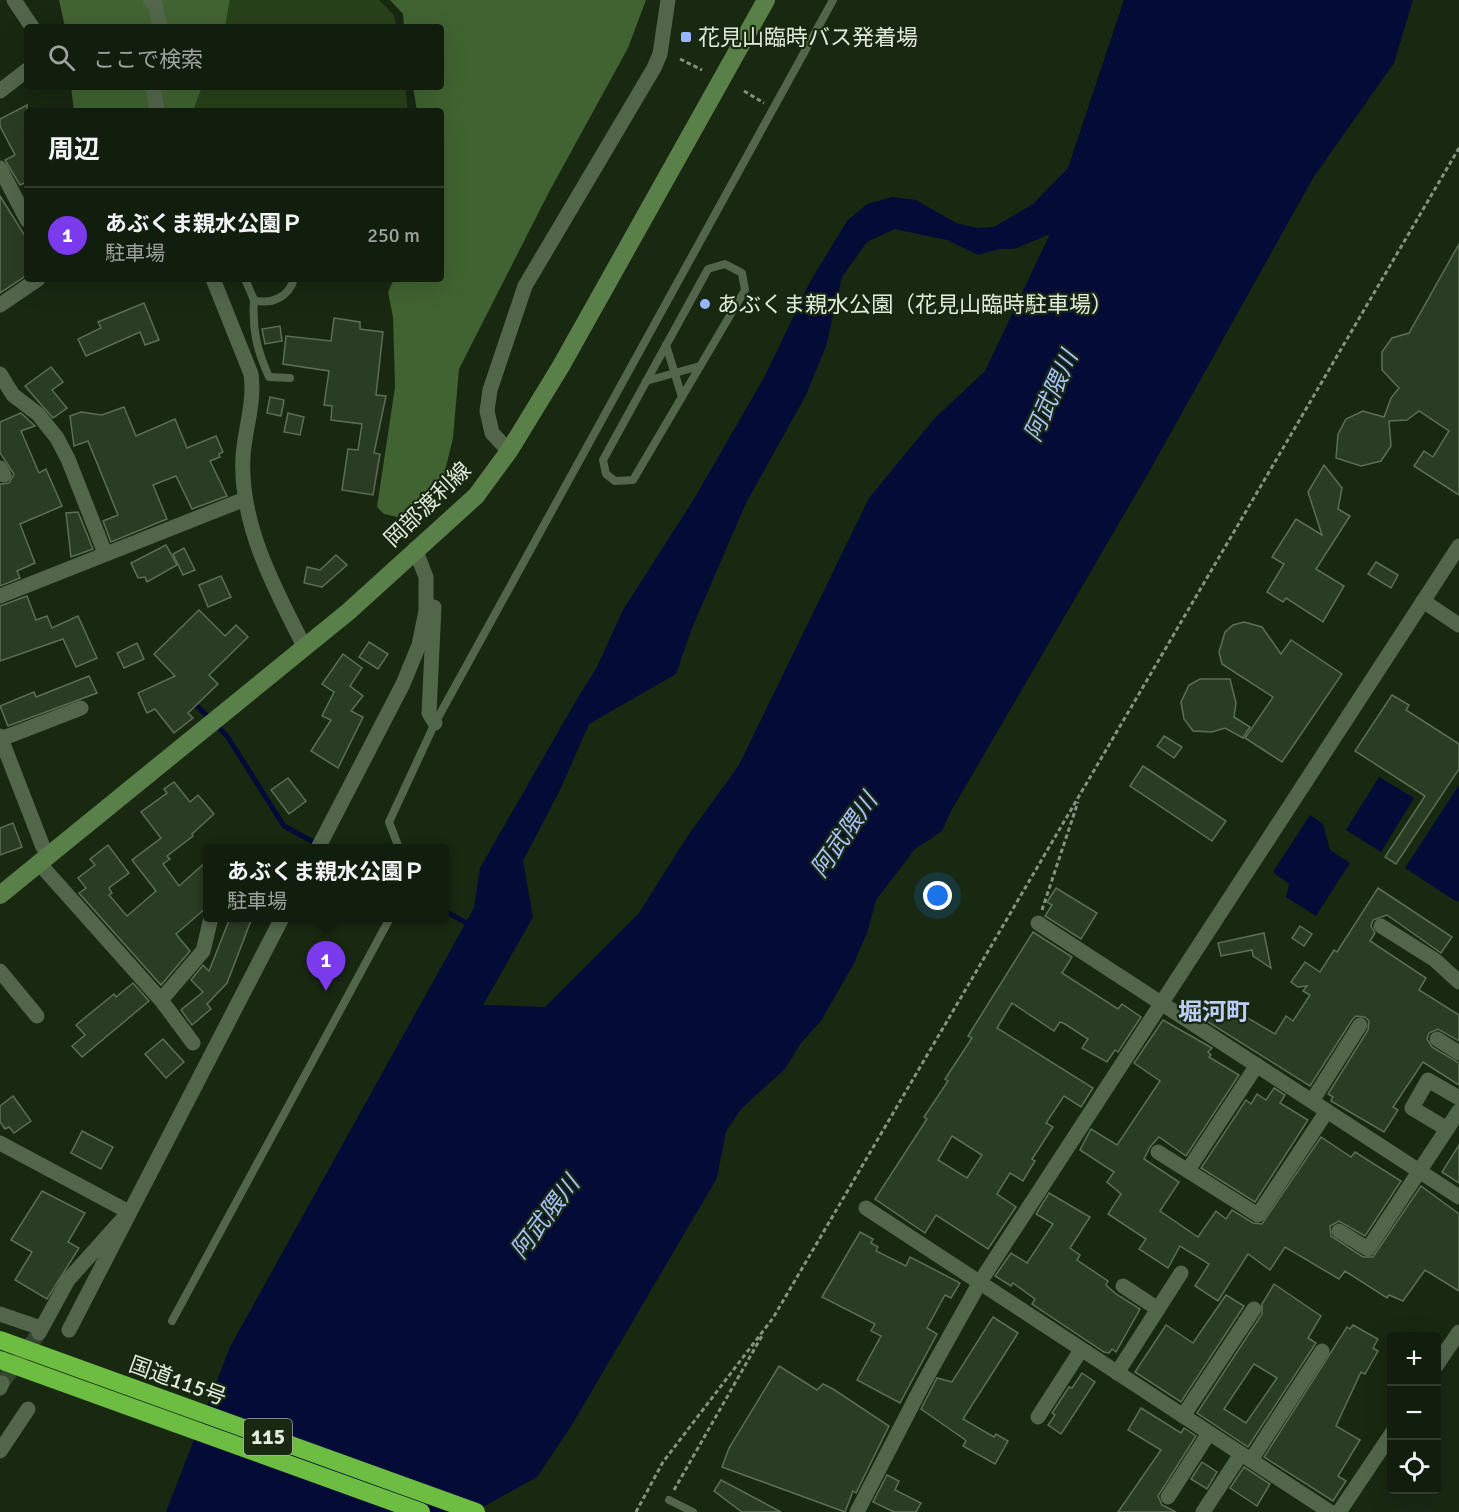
<!DOCTYPE html>
<html lang="ja">
<meta charset="utf-8">
<style>
:root{--surface:#121e0d;--page:#1b2716;--text:#f1f3f6;--muted:#9ca29d;--line:#313c2e;--accent:#7c3aed}
body{margin:0;font-family:Signika,"Noto Sans JP",sans-serif;background:var(--page);color:var(--text)}
.controls{position:absolute;right:18px;bottom:18px;display:grid;overflow:hidden;border-radius:6px;box-shadow:0 6px 24px #0002}
.controls button{width:54px;height:54px;display:grid;place-items:center;padding:0;border:0;border-bottom:2px solid var(--line);background:var(--surface);color:var(--text);font:30px sans-serif}
.you{position:absolute;left:938px;top:896px;width:21px;height:21px;margin:-15px;border:4px solid #fff;border-radius:50%;background:#1a73e8;box-shadow:0 0 0 9px #1a73e833}
.badge{display:grid;place-items:center;width:39px;height:39px;border-radius:50%;background:var(--accent);color:#fff;font-size:20px;font-weight:700}
.pin{position:absolute;translate:-50% -50px;filter:drop-shadow(0 2px 3px #0008)}
.pin::after{content:'';position:absolute;top:32px;width:21px;height:18px;background:inherit;clip-path:polygon(0 0,100% 0,50% 100%)}
.popup{position:absolute;left:203px;top:844px;width:246px;height:78px;box-sizing:border-box;display:grid;place-content:center;border-radius:6px;background:var(--surface);filter:drop-shadow(0 2px 4px #0005);font-size:20px;white-space:nowrap;color:var(--muted)}
.popup b{font-size:22px;color:var(--text)}
.popup::after{content:'';position:absolute;left:50%;top:100%;margin-left:-12px;border:12px solid transparent;border-top-color:var(--surface)}
.list{margin:0;padding:0;list-style:none}
h2{display:flex;justify-content:space-between;align-items:center;height:78px;margin:0;padding:0 24px;font-size:26px}
h2 small{font-size:20px;font-weight:400;color:var(--muted)}
.list li{display:grid;grid-template-columns:39px 1fr auto;gap:18px;align-items:center;box-sizing:border-box;height:96px;padding:0 24px;border-top:2px solid var(--line)}
.list b{display:block;font-size:22px;white-space:nowrap}
.list p{margin:0;font-size:20px;white-space:nowrap;color:var(--muted)}
.list em{font-size:20px;font-style:normal;color:var(--muted)}
.icon{flex:none;width:33px;height:33px;fill:none;stroke:currentColor;stroke-width:2;stroke-linecap:round;stroke-linejoin:round}
.map{position:relative;flex:none;width:1459px;height:1512px;overflow:hidden}
.search{position:absolute;background:var(--surface);box-shadow:0 6px 24px #0002;left:24px;top:24px;width:420px;height:66px;display:flex;align-items:center;gap:15px;box-sizing:border-box;padding:0 21px;border-radius:6px;color:var(--muted);font-size:22px}
.panel{position:absolute;background:var(--surface);box-shadow:0 6px 24px #0002;left:24px;top:108px;width:420px;height:174px;border-radius:6px}
.map>svg:first-child{display:block}
.green{fill:#27411a}
.forest{fill:#416231}
.water{fill:#030b36;fill-rule:evenodd}
.lines{fill:none;stroke-linecap:round;stroke-linejoin:round}
.stream{stroke:#030b36;stroke-width:5}
.building{fill:#2b3c24;stroke:#5c6f54;stroke-width:1.5;fill-rule:evenodd}
.street-tunnel{stroke:#36452f;stroke-width:15;stroke-dasharray:15 8;stroke-linecap:butt}
.path{stroke:#85927f;stroke-width:3;stroke-dasharray:4.5 3;stroke-linecap:butt}
.lane{stroke:#53664c;stroke-width:8}
.street{stroke:#53664c;stroke-width:15}
.secondary{stroke:#5a8049;stroke-width:18}
.highway{stroke:#6cbd41;stroke-width:18}
.poi-dot{fill:#98b6fd;stroke:#182811;stroke-width:2}
.labels{text-anchor:middle;stroke-width:4.5;stroke-linejoin:round;paint-order:stroke}
.shield{fill:#182811;stroke:#a5b09f;stroke-width:1.5}
.shield-label{font-size:21px;font-weight:bold;fill:#e1ebdc}
.poi-label{font-size:22px;fill:#e1ebdc;stroke:#182811;text-anchor:start}
.street-label{font-size:22px;fill:#e1ebdc;stroke:#182811}
.water-label{font-size:24px;font-style:italic;fill:#a8c1ff;stroke:#182811}
.neighbourhood-label{font-size:24px;font-weight:bold;fill:#bccdf6;stroke:#182811}
</style>
<div class="map">
<svg width="1459" height="1512" viewBox="0 0 1459 1512">
<rect width="100%" height="100%" fill="#182811"/>
<g class="green">
<polygon points="230,0 379,0 394,15 396,27 225,27"/>
<polygon points="202,87 405,87 408,111 193,111"/>
</g>
<g class="forest">
<polygon points="59,0 230,0 225,27 65,27"/>
<polygon points="390,0 646,0 628,48 549,192 459,369 453,438 444,475 417,512 397,517 384,514 377,507 395,387 393,317 388,292 394,279 441,279 441,111 417,111 413,87 441,87 441,27 404,27 403,14"/>
<polygon points="71,87 202,87 193,111 74,111"/>
</g>
<g class="water">
<path d="M1124,0H1413L1394,63L1313,178L1150,470L951,811L942,831L915,849L876,900L867,933L853,965L821,1021L801,1043L785,1069L742,1108L726,1131L717,1178L573,1423L537,1477L474,1512H166L230,1347L474,908L480,868L577,699L597,667L623,610L694,499L765,376L810,282L847,221L867,204L892,197L916,200L956,223L977,228L994,227L1033,204L1068,168ZM895,229L947,240L978,255L999,249H1014L1050,234L985,371L934,419L869,498L739,765L687,837L639,913L545,1007L483,1005L533,917L523,861L561,788L589,724L676,674L692,628L746,503L806,395L826,346L842,277L867,242Z"/>
<polygon points="1379,777 1414,798 1381,852 1346,830"/>
<polygon points="1459,785 1459,900 1457,902 1405,868"/>
<polygon points="1310,815 1323,824 1330,850 1350,863 1316,916 1286,897 1289,884 1273,872"/>
</g>
<g class="lines">
<g class="stream">
<polyline points="193,702 227,736 284,826 317,844"/>
<polyline points="445,911 470,925"/>
</g>
</g>
<g class="building">
<polygon points="27,105 27,182 20,185 5,160 15,155 0,126 0,119"/>
<polygon points="0,196 27,239 27,275 0,293"/>
<polygon points="1459,244 1459,495 1414,466 1424,451 1433,457 1449,431 1419,411 1407,420 1389,421 1391,446 1381,461 1361,466 1336,458 1338,434 1346,419 1363,411 1384,417 1391,398 1399,388 1382,370 1382,352 1392,338 1409,333"/>
<polygon points="144,303 159,340 145,345 140,332 86,356 78,339 101,328 98,322"/>
<polygon points="334,318 360,322 360,329 383,332 376,395 386,396 374,453 380,454 373,495 342,490 348,449 358,450 362,424 331,420 332,406 324,405 329,371 283,364 286,336 331,341"/>
<polygon points="280,326 282,341 265,344 262,329"/>
<polygon points="51,367 63,382 52,390 67,408 53,418 25,386"/>
<polygon points="270,397 284,400 281,416 267,413"/>
<polygon points="124,407 136,436 175,419 187,448 216,436 223,452 219,454 220,457 210,461 227,496 192,509 176,476 153,485 167,519 111,542 103,521 118,515 88,441 74,446 70,416 81,412 102,415"/>
<polygon points="21,413 35,426 21,431 39,473 46,469 62,506 20,524 35,563 17,571 20,578 0,586 0,484 9,483 14,474 0,453 0,422"/>
<polygon points="288,413 304,417 300,435 284,432"/>
<polygon points="1324,465 1342,488 1338,509 1350,516 1316,569 1344,586 1323,622 1286,598 1283,602 1267,592 1284,564 1272,557 1296,519 1322,535 1308,492"/>
<polygon points="78,512 93,549 71,557 66,513"/>
<polygon points="166,545 177,565 147,582 145,577 138,578 131,563"/>
<polygon points="184,548 195,570 183,575 173,554"/>
<polygon points="336,555 347,565 322,587 304,583 307,567 320,570"/>
<polygon points="1376,562 1398,575 1391,588 1368,574"/>
<polygon points="221,576 231,597 208,607 199,585"/>
<polygon points="27,596 36,620 47,616 52,628 78,616 97,658 76,667 63,639 0,661 0,606"/>
<polygon points="199,610 225,636 236,625 248,637 209,675 218,684 188,713 193,718 174,733 155,709 147,713 138,693 175,676 154,654"/>
<polygon points="1244,622 1262,627 1281,654 1291,640 1342,674 1282,762 1245,738 1273,697 1222,664 1219,652 1225,632 1233,625"/>
<polygon points="369,642 388,654 378,669 359,657"/>
<polygon points="137,643 144,659 124,668 117,653"/>
<polygon points="343,654 362,668 350,686 363,696 351,711 363,717 338,768 311,751 331,720 322,716 334,692 322,684"/>
<polygon points="89,676 97,693 8,726 0,706 34,692 36,697"/>
<polygon points="1200,679 1230,679 1236,703 1234,717 1250,727 1243,738 1225,728 1212,732 1193,731 1184,719 1181,702 1189,685"/>
<polygon points="1392,695 1409,705 1406,710 1459,744 1459,769 1396,864 1385,857 1425,796 1355,751"/>
<polygon points="1164,736 1182,747 1174,758 1157,746"/>
<polygon points="1143,766 1226,821 1212,841 1130,786"/>
<polygon points="288,778 306,801 289,814 271,790"/>
<polygon points="174,782 190,802 198,795 214,814 192,834 193,836 167,856 170,859 163,864 179,886 207,861 207,907 176,934 190,951 161,985 79,893 86,888 78,878 95,865 90,859 108,845 129,873 109,888 112,893 109,895 127,916 156,891 132,860 161,838 141,812 167,793 164,789"/>
<polygon points="13,823 22,847 0,855 0,828"/>
<polygon points="1056,888 1097,913 1081,939 1045,916 1052,905 1047,902"/>
<polygon points="1378,888 1452,937 1441,953 1387,915 1373,920 1371,926 1375,933 1370,941 1426,978 1419,990 1459,1015 1459,1041 1438,1029 1429,1033 1427,1039 1432,1047 1459,1063 1459,1085 1423,1062 1393,1107 1398,1110 1384,1132 1331,1101 1333,1097 1328,1094 1368,1030 1369,1021 1365,1017 1356,1016 1352,1020 1310,1086 1205,1020 1217,1000 1275,1034 1286,1016 1293,1021 1310,995 1303,991 1307,986 1298,987 1291,982 1305,962 1320,972 1334,950 1337,952"/>
<polygon points="230,918 252,918 227,983 207,1004 211,1009 192,1025 181,1010 203,992 191,980 203,965 209,971"/>
<polygon points="1300,926 1312,934 1304,946 1292,938"/>
<path d="M1033,932L1072,957L1062,973L1118,1009L1122,1004L1141,1017L1118,1052L1115,1050L1107,1062L1082,1048L1088,1039L1065,1024L1060,1022L1054,1031L1012,1003L997,1028L1093,1088L1081,1107L1064,1096L1046,1123L1053,1127L1032,1159L1035,1161L1023,1181L1010,1173L997,1194L1016,1207L988,1249L936,1215L925,1233L875,1199L927,1119L924,1117L948,1081L945,1079L972,1038L968,1036ZM952,1136L982,1155L967,1178L938,1160Z"/>
<polygon points="1264,933 1271,968 1253,956 1252,950 1221,956 1218,943"/>
<polygon points="133,983 149,1001 82,1057 72,1046 85,1035 76,1025 114,994 116,997"/>
<polygon points="1163,1020 1212,1048 1208,1052 1211,1055 1209,1057 1239,1075 1186,1156 1159,1137 1150,1147 1144,1159 1179,1182 1160,1211 1198,1237 1216,1211 1226,1219 1232,1210 1253,1223 1262,1224 1321,1137 1351,1157 1355,1152 1401,1181 1365,1236 1339,1221 1330,1226 1331,1236 1363,1257 1373,1257 1421,1186 1459,1214 1459,1291 1425,1270 1403,1301 1389,1295 1387,1298 1345,1271 1339,1279 1285,1247 1270,1270 1248,1254 1218,1301 1195,1286 1209,1264 1180,1246 1168,1268 1139,1249 1146,1239 1108,1214 1121,1194 1107,1182 1114,1172 1080,1150 1091,1129 1117,1145 1160,1081 1134,1063"/>
<polygon points="163,1039 184,1062 166,1078 145,1054"/>
<polygon points="1274,1088 1285,1095 1280,1103 1308,1120 1255,1202 1201,1168 1246,1100 1251,1104 1257,1094 1266,1100"/>
<polygon points="13,1096 31,1121 14,1133 9,1127 5,1129 0,1122 0,1106"/>
<polygon points="82,1131 113,1147 101,1169 71,1153"/>
<polygon points="1459,1145 1459,1183 1442,1172"/>
<polygon points="42,1191 85,1213 68,1242 79,1248 47,1299 15,1280 32,1252 11,1240"/>
<polygon points="1049,1193 1090,1217 1070,1248 1080,1255 1077,1260 1108,1281 1106,1285 1116,1294 1140,1309 1116,1352 1112,1349 1109,1353 1104,1352 1032,1304 1035,1299 1013,1283 1011,1286 995,1276 1011,1253 1027,1263 1053,1224 1036,1214"/>
<polygon points="860,1232 873,1239 871,1243 878,1247 876,1251 906,1266 910,1257 960,1283 951,1298 945,1295 927,1328 937,1334 900,1403 857,1380 881,1336 871,1331 875,1324 822,1297"/>
<path d="M1274,1284L1321,1316L1308,1338L1316,1343L1248,1447L1197,1413L1262,1314V1304ZM1254,1364L1277,1378L1246,1423L1224,1409Z"/>
<polygon points="1226,1295 1244,1306 1181,1402 1135,1372 1166,1325 1193,1343"/>
<polygon points="993,1317 1018,1333 963,1419 994,1437 996,1434 1008,1441 995,1464 963,1446 966,1441 964,1439 921,1409 937,1378 952,1382"/>
<polygon points="1353,1325 1378,1339 1373,1348 1378,1351 1365,1374 1361,1372 1336,1426 1360,1440 1338,1476 1346,1481 1333,1501 1264,1457 1347,1327 1350,1329"/>
<polygon points="779,1366 817,1390 823,1384 833,1389 889,1426 856,1493 853,1491 845,1512 722,1467 729,1448"/>
<polygon points="1082,1373 1095,1382 1061,1434 1048,1425 1055,1415 1052,1413 1069,1387 1072,1388"/>
<polygon points="1141,1408 1181,1433 1184,1428 1196,1436 1158,1496 1162,1505 1176,1512 1118,1512 1161,1450 1128,1430"/>
<polygon points="1202,1462 1217,1472 1207,1489 1191,1479"/>
<polygon points="1244,1467 1270,1484 1257,1506 1230,1488"/>
<polygon points="887,1475 899,1481 895,1490 921,1503 916,1512 894,1512 873,1502"/>
<polygon points="721,1480 781,1512 742,1512 714,1491"/>
</g>
<g class="lines">
<polyline class="street-tunnel" points="2,1383 39,1333"/>
<g class="path">
<polyline points="680,59 702,70"/>
<polyline points="744,91 764,103"/>
<polyline points="1042,910 1078,802"/>
<polyline points="674,1490 763,1334"/>
<polyline points="636,1512 663,1462 773,1318 1459,148"/>
</g>
<g class="lane">
<polygon points="725,264 742,273 745,290 633,480 615,481 606,474 603,460 708,269"/>
<path d="M245,279L254,300C271,305 289,297 294,279"/>
<path d="M254,300C252,330 257,350 269,377L290,378"/>
<polyline points="666,345 682,397"/>
<polyline points="646,381 700,366"/>
<polyline points="399,848 389,822 435,723 833,0"/>
<polyline points="172,1321 390,918"/>
<polyline points="669,1500 693,1512"/>
</g>
<g class="street">
<polyline points="14,0 32,27"/>
<polyline points="150,0 155,4 160,27"/>
<polyline points="153,87 157,111"/>
<polyline points="0,91 27,70"/>
<polyline points="0,168 27,220"/>
<path d="M213,279L251,374C255,403 245,428 243,456C239,522 274,588 304,646"/>
<polyline points="0,305 38,279"/>
<polyline points="0,374 13,395 38,414 57,438 68,459 105,553"/>
<polyline points="509,451 492,433 487,411 490,390 525,286 654,68 660,54 668,0"/>
<polyline points="0,468 4,475"/>
<polyline points="0,596 245,499"/>
<polyline points="1423,601 1459,625"/>
<polyline points="434,607 429,713 435,723"/>
<polyline points="0,736 43,847 48,853"/>
<polyline points="1,739 81,708"/>
<polyline points="318,848 403,684 419,645 426,611 426,577 415,549"/>
<polyline points="38,862 161,1000 193,1043"/>
<polyline points="1038,923 1459,1197"/>
<polyline points="1381,926 1435,960 1459,982"/>
<polyline points="0,971 37,1016"/>
<polyline points="161,1000 203,951 211,918"/>
<polyline points="1437,1039 1459,1053"/>
<polyline points="1312,1101 1360,1025"/>
<polyline points="1447,1129 1412,1108 1428,1080 1459,1098"/>
<polyline points="0,1143 129,1212 68,1280 39,1333"/>
<polyline points="1158,1152 1258,1215 1327,1111"/>
<polyline points="1188,1170 1257,1065"/>
<polyline points="866,1208 1330,1512"/>
<polyline points="1339,1231 1368,1249 1459,1111"/>
<polyline points="1123,1286 1158,1309"/>
<polyline points="0,1314 41,1328"/>
<polyline points="69,1330 282,918"/>
<polyline points="1436,1366 1459,1332"/>
<polyline points="1117,1373 1181,1273"/>
<polyline points="0,1388 2,1383"/>
<polyline points="1183,1416 1254,1309"/>
<polyline points="1038,1417 1081,1350"/>
<polyline points="0,1451 28,1409"/>
<polyline points="1251,1460 1322,1351"/>
<polyline points="1168,1497 1209,1433"/>
<polyline points="857,1512 923,1384 980,1282 1459,546"/>
<polyline points="1203,1512 1241,1454"/>
<polyline points="1339,1512 1392,1433"/>
</g>
<polyline class="secondary" points="0,895 348,612 476,496 509,451 561,366 766,0"/>
<g class="highway">
<polyline points="0,1340 476,1512"/>
<polyline points="0,1360 421,1512"/>
</g>
</g>
<g class="poi-dot">
<rect x="680" y="31" width="12" height="12" rx="3"/>
<circle cx="705" cy="304" r="6"/>
</g>
<g class="labels">
<rect class="shield" x="244" y="1419" width="48" height="36" rx="4.5"/>
<g class="shield-label">
<text x="268" y="1444">115</text>
</g>
<g class="poi-label">
<text x="698" y="45">花見山臨時バス発着場</text>
<text x="717" y="312">あぶくま親水公園（花見山臨時駐車場）</text>
</g>
<g class="street-label">
<text transform="translate(427 504) rotate(-44)" y="8">岡部渡利線</text>
<text transform="translate(178 1380) rotate(20)" y="8">国道115号</text>
</g>
<g class="water-label">
<text transform="translate(1051 396) rotate(-66)" y="8">阿武隈川</text>
<text transform="translate(844 835) rotate(-55)" y="8">阿武隈川</text>
<text transform="translate(545 1217) rotate(-53)" y="8">阿武隈川</text>
</g>
<g class="neighbourhood-label">
<text x="1214" y="1020">堀河町</text>
</g>
</g>
</svg>
<div class="controls">
<button>+</button>
<button>−</button>
<button><svg class="icon" aria-label="locate" viewBox="0 0 24 24"><circle cx="12" cy="12" r="6"/><path d="M12 2v4M12 18v4M2 12h4M18 12h4"/></svg></button>
</div>
<div class="you"></div>
<div class="pin badge" style="left:326px;top:991px">1</div>
<div class="popup"><b>あぶくま親水公園Ｐ</b>駐車場</div>
<div class="search"><svg class="icon" aria-label="search" viewBox="0 0 24 24"><circle cx="10" cy="10" r="6"/><path d="M15 15l6 6"/></svg>ここで検索</div>
<section class="panel">
<h2>周辺<small></small></h2>
<ul class="list">
<li><span class="badge">1</span><div><b>あぶくま親水公園Ｐ</b><p>駐車場</p></div><em>250 m</em></li>
</ul>
</section>
</div>
